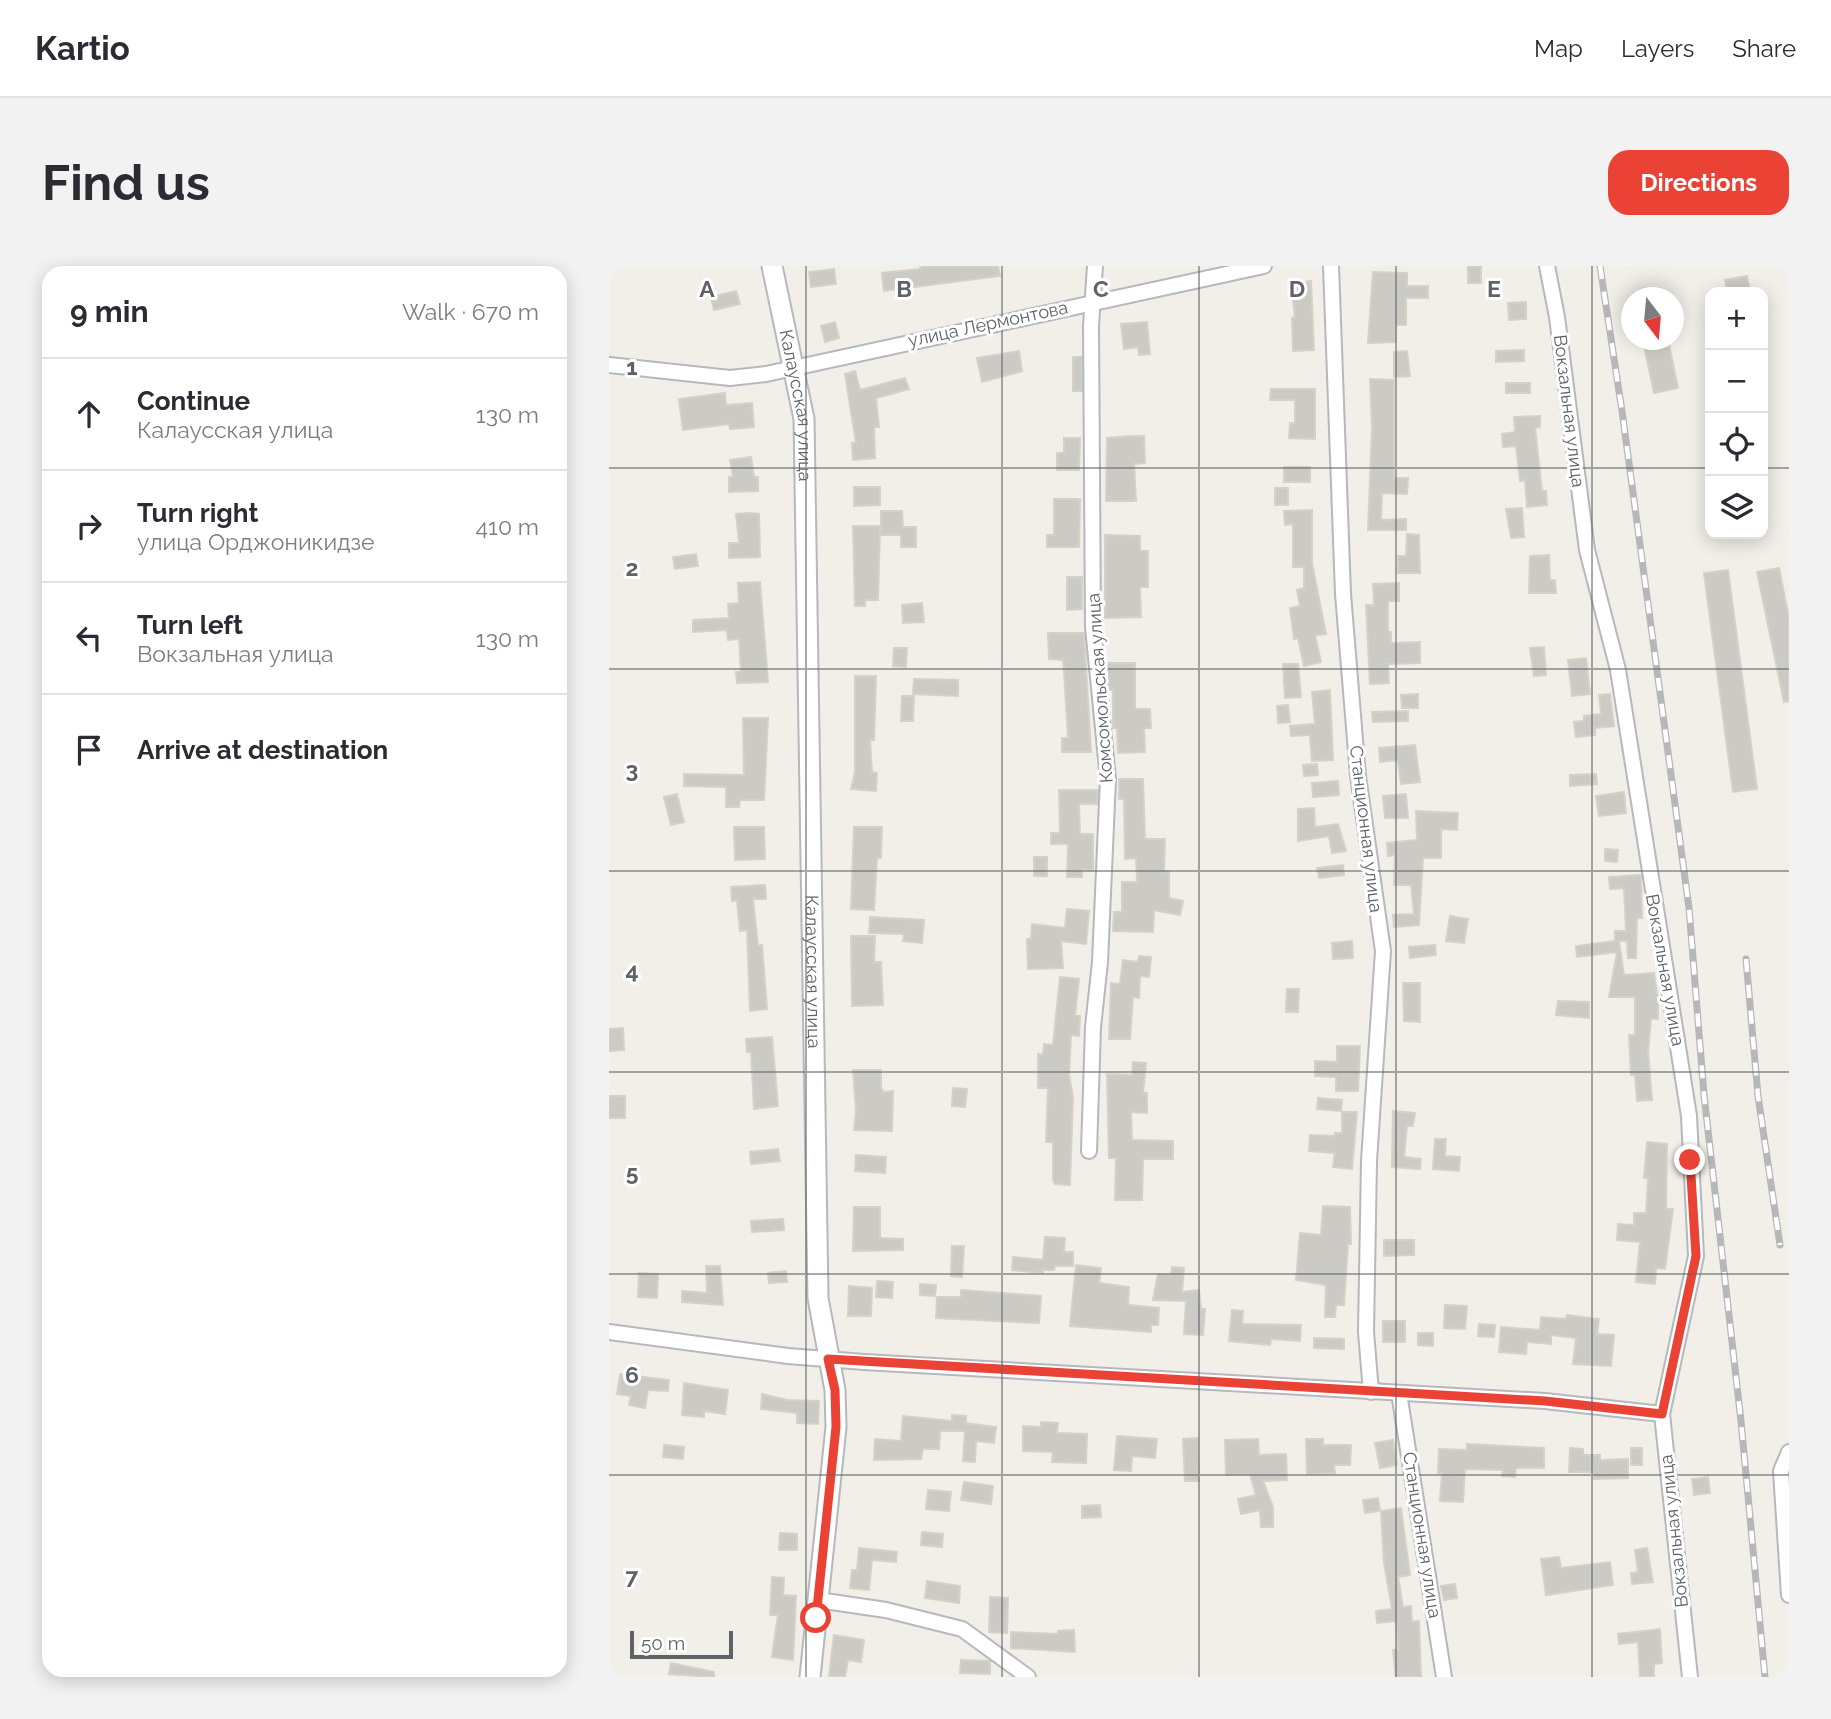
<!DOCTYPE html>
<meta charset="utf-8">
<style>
:root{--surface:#fff;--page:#f2f2f3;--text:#2b2b33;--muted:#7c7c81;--line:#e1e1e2;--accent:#ea4335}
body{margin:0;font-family:Raleway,sans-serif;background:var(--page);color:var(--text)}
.controls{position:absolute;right:21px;top:21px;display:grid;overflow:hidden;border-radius:14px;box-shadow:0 4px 18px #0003}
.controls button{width:63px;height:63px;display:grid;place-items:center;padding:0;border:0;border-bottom:2px solid var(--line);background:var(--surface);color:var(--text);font:35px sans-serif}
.compass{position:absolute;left:1012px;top:21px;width:63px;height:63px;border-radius:50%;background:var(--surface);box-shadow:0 4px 18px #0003;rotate:164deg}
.scale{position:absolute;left:21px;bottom:18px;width:103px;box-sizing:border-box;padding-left:7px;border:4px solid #5f6368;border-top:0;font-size:19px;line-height:24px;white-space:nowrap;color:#5f6368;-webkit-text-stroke:5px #fff;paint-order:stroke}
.stop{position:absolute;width:21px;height:21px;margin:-16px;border:5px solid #ea4335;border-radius:50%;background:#fff}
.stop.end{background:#ea4335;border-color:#fff;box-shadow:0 2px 7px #0008}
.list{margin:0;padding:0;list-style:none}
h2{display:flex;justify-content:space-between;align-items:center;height:91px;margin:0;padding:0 28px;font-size:30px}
h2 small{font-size:23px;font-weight:400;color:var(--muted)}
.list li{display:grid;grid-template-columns:46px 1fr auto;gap:21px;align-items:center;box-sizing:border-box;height:112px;padding:0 28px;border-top:2px solid var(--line)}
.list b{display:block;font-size:26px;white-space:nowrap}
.list p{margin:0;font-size:23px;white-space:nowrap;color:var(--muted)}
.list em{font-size:23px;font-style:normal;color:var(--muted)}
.icon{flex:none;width:38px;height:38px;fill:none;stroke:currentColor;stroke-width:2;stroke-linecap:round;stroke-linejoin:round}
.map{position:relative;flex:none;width:1180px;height:1411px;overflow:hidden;border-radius:21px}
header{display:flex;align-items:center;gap:42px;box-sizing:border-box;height:98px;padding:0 35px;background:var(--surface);border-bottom:2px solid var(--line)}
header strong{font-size:33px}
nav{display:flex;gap:38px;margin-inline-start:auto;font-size:24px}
.intro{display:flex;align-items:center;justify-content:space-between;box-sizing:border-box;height:168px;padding:0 42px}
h1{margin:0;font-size:49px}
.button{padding:18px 32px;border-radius:21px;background:var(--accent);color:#fff;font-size:24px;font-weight:700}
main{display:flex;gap:42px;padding:0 42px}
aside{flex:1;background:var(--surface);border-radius:21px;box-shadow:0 4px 18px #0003}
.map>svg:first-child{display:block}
.building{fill:#cccac5;stroke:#d6d1c6;stroke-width:2}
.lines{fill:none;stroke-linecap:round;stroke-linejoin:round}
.minor-casing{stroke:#b5b8bc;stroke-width:18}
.tertiary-casing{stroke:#b5b8bc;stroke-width:23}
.minor{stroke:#fff;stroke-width:14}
.tertiary{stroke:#fff;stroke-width:19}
.rail-casing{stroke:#b6b7b8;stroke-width:7}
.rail{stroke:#fff;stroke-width:4.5;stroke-dasharray:13;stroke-linecap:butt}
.route{stroke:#ea4335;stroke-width:9}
.grid{fill:none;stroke:#5f6368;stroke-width:2;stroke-opacity:0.55}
.labels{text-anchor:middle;stroke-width:6;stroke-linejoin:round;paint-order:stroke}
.street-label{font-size:18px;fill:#5f6368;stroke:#fff}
.grid-label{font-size:23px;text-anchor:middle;font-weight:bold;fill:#5f6368;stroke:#fff;stroke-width:6;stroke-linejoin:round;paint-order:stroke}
</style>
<header>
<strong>Kartio</strong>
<nav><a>Map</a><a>Layers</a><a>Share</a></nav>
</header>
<div class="intro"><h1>Find us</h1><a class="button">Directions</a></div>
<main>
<aside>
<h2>9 min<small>Walk · 670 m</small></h2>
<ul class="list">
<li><svg class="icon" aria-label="ahead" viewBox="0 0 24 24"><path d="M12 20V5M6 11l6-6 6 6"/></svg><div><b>Continue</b><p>Калаусская улица</p></div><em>130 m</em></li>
<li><svg class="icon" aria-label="right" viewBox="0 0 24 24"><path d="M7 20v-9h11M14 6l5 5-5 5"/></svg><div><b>Turn right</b><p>улица Орджоникидзе</p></div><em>410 m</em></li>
<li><svg class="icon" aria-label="left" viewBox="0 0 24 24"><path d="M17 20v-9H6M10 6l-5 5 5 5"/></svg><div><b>Turn left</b><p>Вокзальная улица</p></div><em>130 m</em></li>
<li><svg class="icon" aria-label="arrive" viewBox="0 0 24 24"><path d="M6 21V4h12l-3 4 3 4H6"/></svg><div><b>Arrive at destination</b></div></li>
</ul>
</aside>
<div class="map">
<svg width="1180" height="1411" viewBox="0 0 1180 1411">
<rect width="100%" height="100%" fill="#f1efe8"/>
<g class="building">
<polygon points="311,0 389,0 391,10 275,25 273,7 312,3"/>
<rect x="859" y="0" width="13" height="17"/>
<polygon points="225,3 227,18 202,21 200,6"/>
<polygon points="764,6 798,7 798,20 819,20 819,32 797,32 797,59 787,59 787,76 759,77"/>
<polygon points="1138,10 1141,26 1118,26 1116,14"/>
<polygon points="702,15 705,84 684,85 683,52 686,51 682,18"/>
<polygon points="127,25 131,38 105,44 102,31"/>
<polygon points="917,36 917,53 900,54 899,37"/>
<polygon points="226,56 230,72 216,76 212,60"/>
<polygon points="538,56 541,88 530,89 529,81 515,83 512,58"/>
<polygon points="1059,74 1069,122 1045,127 1034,75"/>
<polygon points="915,84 915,95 887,96 887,85"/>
<polygon points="410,85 413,105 373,116 368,92"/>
<polygon points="798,85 801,110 785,111 785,86"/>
<rect x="464" y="91" width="9" height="34"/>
<polygon points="246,105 251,124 296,112 300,123 267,132 270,161 265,161 266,192 244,194 243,177 247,177 236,108"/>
<polygon points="761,113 785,114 785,212 799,212 798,228 773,227 772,254 797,253 797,264 759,264 763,162"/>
<rect x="897" y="117" width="24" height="10"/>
<polygon points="662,123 706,123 706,173 680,172 681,157 686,157 686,134 661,134"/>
<polygon points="116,127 117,139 143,137 145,161 121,163 120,158 74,164 70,133"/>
<polygon points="931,150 931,161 926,162 933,225 937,225 938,239 918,241 916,214 911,215 907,180 894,181 893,168 906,166 905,151"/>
<polygon points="523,170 535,170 536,197 525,198 527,235 497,235 498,172"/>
<polygon points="455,172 471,172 470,204 448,204 448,187 455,187"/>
<polygon points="142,191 145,211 149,211 149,225 120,226 120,211 124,211 121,194"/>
<rect x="675" y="201" width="26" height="15"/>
<polygon points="245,221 271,221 271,239 245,240"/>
<rect x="666" y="222" width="13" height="17"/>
<polygon points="445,233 471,233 470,281 438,281 438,269 445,269"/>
<polygon points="913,242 915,271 902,272 897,243"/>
<polygon points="703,244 703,297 717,368 706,369 712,396 695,400 689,372 685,373 681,342 691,340 688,324 695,322 695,301 684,301 684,258 676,259 675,245"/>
<polygon points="272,245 293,245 294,261 307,261 307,281 292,281 292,269 272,269"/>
<polygon points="141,247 150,248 151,291 120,292 120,277 130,277 127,248"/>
<polygon points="244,260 271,260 269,334 256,334 256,340 246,340"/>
<polygon points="798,268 810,269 811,307 789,307 789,290 797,290"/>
<polygon points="496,269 531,270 531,285 539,285 539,321 531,321 532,351 496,352"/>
<polygon points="87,288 89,300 66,303 64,291"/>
<polygon points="940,289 941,314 946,314 947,327 920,327 921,290"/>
<polygon points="1170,302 1180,352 1180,435 1175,436 1148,306"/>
<polygon points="1119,304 1148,523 1124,526 1095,307"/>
<polygon points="458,311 473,311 473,343 458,344"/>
<polygon points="151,316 159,416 128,417 127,406 132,406 130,373 119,374 118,364 84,366 84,354 120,352 119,338 130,337 129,317"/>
<polygon points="790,317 790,335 779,335 779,366 782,366 782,377 811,376 811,397 779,398 780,417 761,418 757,339 765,339 764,318"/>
<polygon points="313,337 315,356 294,357 293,339"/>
<polygon points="439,367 475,367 482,486 453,486 453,472 459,472 455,405 454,394 440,393"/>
<polygon points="935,381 937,409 925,410 921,382"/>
<polygon points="285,382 298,382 297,401 284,400"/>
<polygon points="977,392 981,428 963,430 959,394"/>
<polygon points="498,397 526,397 526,443 541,443 542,462 535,462 536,486 509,487 508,462 504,462 504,424 500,424"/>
<polygon points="674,398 689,398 692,431 676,432"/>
<polygon points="246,410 267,410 265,474 261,474 263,506 268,507 267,525 242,523 246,506"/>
<polygon points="305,413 349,414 349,430 304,428"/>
<polygon points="721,424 724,494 703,495 701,469 682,470 681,460 706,458 703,426"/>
<polygon points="809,428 809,442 793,442 792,429"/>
<polygon points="1001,428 1005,460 986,462 986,469 967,471 965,456 975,455 975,450 992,448 990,429"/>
<polygon points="293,430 305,430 304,455 292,455"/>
<polygon points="679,439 681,456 669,457 668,440"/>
<polygon points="799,445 799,455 764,456 763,446"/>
<polygon points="134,452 159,452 155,534 131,534 130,541 117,541 117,521 75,520 75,508 135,509"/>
<polygon points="806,479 811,516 792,518 789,494 771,496 770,482"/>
<polygon points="708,498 709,509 695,510 694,499"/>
<polygon points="987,508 988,518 961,520 961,509"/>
<polygon points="510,513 534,513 536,573 556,573 555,606 560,606 560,632 574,635 571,649 545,644 544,666 504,665 505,646 513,646 513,616 528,616 527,592 516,593 515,533 510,533"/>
<polygon points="729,515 730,529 704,531 703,517"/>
<polygon points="450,524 489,524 488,538 470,538 471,568 484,568 484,604 473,603 473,611 458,611 459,578 442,578 442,567 451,567"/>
<polygon points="1015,526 1017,547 990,550 987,530"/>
<polygon points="68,528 75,556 62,559 55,531"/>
<polygon points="797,528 799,552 776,552 774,530"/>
<polygon points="705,542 706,561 729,558 737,585 723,587 720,570 689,575 689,543"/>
<polygon points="807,545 849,547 848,564 832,563 832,592 814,592 810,659 785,661 784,649 805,648 802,619 785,619 786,589 779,590 778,577 808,574"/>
<polygon points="125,561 155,561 156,593 126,594"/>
<polygon points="245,561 273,561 272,592 268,592 265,644 242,643"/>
<polygon points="996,583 1009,584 1008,596 996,595"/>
<rect x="425" y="591" width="13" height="19"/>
<polygon points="734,599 735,609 710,612 708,602"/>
<polygon points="1032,609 1033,652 1028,652 1027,692 1019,692 1018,675 1010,675 1015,709 1045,707 1049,735 1049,753 1042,753 1039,785 1043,834 1028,835 1026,809 1022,809 1020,769 1026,769 1026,731 1000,731 1008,686 968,691 967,680 1006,675 1006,665 1017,665 1015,622 1001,623 1000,611"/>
<polygon points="156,619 157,633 144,633 149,680 153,679 158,743 141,745 138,664 131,665 128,634 123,635 122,621"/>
<polygon points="458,643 480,645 477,678 452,675 454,702 419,703 418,673 422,673 423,658 456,662"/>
<polygon points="841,650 859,653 855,677 837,675"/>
<polygon points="261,651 315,654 313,677 294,675 295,668 260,667"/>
<polygon points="242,670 266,670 265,696 272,696 274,739 243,740"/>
<polygon points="743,675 744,692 724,693 723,677"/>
<polygon points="826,679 827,689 801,692 800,681"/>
<polygon points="530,690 542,691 540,711 531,710 530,732 524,731 521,773 500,773 502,717 511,718 514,694 529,696"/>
<polygon points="451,711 470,713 466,750 471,750 470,770 462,769 460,809 464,831 461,919 446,918 444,914 444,876 437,876 439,822 429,822 429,788 434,789 435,778 444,779"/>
<polygon points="794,717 811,717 811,756 795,755"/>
<polygon points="678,723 690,723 689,746 677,746"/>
<polygon points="949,735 980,736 980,752 947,749"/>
<polygon points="14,762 15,784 0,785 0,763"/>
<polygon points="163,771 169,840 145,843 142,786 138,786 137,773"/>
<polygon points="728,780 751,780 749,825 727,825 727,811 706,810 706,795 728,796"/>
<polygon points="524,796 537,797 534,827 538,827 538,847 522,846 523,874 564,875 564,893 534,893 533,934 506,934 507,892 500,892 498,808 523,809"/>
<polygon points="244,804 272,804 272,822 275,826 284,825 283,865 245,864 247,844"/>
<polygon points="344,822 358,823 356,841 343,840"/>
<rect x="0" y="830" width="16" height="22"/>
<polygon points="709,832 733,834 732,845 708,843"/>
<polygon points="784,845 806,847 804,860 798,860 795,891 812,893 811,903 783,901"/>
<polygon points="733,846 748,846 743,903 724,901 726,887 700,885 701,869 725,870 726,867 733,867"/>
<polygon points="826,873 837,873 836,890 851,891 850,905 824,903"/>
<polygon points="1038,876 1058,878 1057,943 1064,943 1056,1003 1047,1002 1046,1018 1027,1016 1031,976 1008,974 1009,958 1025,959 1025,947 1037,947 1039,912 1035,912"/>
<polygon points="169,883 171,895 142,898 141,886"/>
<polygon points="247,889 277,891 276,907 246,905"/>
<polygon points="714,940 741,941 742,978 739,978 735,1039 727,1039 726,1051 716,1051 717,1019 687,1014 691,967 712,969"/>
<polygon points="245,941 271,941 271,972 294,973 294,984 244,985"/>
<polygon points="174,953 175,964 143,966 142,955"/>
<polygon points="436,971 456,972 455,986 464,986 464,1000 446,1000 445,1004 434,1004 434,1007 403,1004 404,991 434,994"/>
<polygon points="775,974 805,974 805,989 775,990"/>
<polygon points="343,980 355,980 353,1011 342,1010"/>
<polygon points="467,999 492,1002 490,1017 520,1021 519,1039 550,1042 549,1059 542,1059 542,1066 461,1060"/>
<polygon points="97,1000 111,1000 114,1039 73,1036 73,1025 98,1027"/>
<polygon points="563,1001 575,1002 573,1026 590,1024 592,1043 596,1043 594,1069 575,1068 577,1035 544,1034 549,1008 562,1009"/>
<polygon points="177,1005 178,1016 160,1017 159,1007"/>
<polygon points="30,1007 49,1008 48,1032 29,1031"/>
<polygon points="268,1015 284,1016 283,1032 267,1031"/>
<polygon points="311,1018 327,1019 326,1030 311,1029"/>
<polygon points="240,1020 263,1022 262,1050 239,1050"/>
<polygon points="352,1024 432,1030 430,1057 327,1052 328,1031 352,1031"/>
<polygon points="836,1039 858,1040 856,1063 835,1062"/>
<polygon points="623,1044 634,1045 633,1058 692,1059 691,1075 662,1073 661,1079 620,1075"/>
<polygon points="958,1049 990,1053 988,1068 1005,1069 1002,1100 964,1098 967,1072 942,1069 942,1078 918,1076 917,1088 890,1086 892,1061 931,1064 932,1051 957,1053"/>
<rect x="774" y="1055" width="22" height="21"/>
<polygon points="870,1058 886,1059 885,1071 869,1070"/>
<polygon points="809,1067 824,1067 824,1080 809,1079"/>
<polygon points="705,1072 735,1073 735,1083 705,1082"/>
<polygon points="11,1108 60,1114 59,1125 39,1124 36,1142 20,1139 22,1130 8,1128"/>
<polygon points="75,1117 119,1124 116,1148 95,1145 95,1151 73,1149"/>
<polygon points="153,1128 178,1134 210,1135 209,1158 188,1157 188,1147 152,1143"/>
<polygon points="343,1149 357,1150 357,1157 387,1161 385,1177 367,1175 366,1196 354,1195 356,1165 331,1165 330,1183 314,1183 312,1193 265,1194 266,1173 292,1175 294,1150 343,1155"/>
<polygon points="432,1156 449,1157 448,1167 478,1168 477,1197 443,1196 444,1186 414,1185 414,1160 432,1161"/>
<polygon points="508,1170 548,1173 546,1192 523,1190 522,1205 505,1204"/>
<polygon points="589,1172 590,1215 576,1215 574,1173"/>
<polygon points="649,1173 650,1189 677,1188 678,1214 654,1215 664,1241 664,1261 652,1261 651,1244 632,1248 629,1233 647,1229 641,1208 617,1209 616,1174"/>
<polygon points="697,1173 714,1173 714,1179 742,1179 741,1199 725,1199 726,1207 698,1208"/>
<polygon points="784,1174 788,1199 771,1202 766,1177"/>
<polygon points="858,1178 935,1182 935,1202 907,1202 906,1211 893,1210 894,1204 856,1203 854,1236 831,1235 833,1207 829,1207 830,1183 858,1184"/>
<polygon points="55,1179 75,1181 74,1193 54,1191"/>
<polygon points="961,1182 974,1183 974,1189 991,1189 991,1194 1019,1193 1019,1212 985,1213 984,1206 960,1206"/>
<rect x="1022" y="1182" width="11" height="17"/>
<polygon points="1099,1211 1101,1227 1085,1229 1083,1213"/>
<polygon points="355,1216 384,1220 382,1238 352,1234"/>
<polygon points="319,1224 342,1226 340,1245 317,1243"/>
<polygon points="769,1232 771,1245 756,1247 754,1234"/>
<polygon points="491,1239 492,1251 473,1252 473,1240"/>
<polygon points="792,1242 801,1309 789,1311 794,1341 802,1340 803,1356 810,1355 812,1411 787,1411 784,1384 789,1383 787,1355 768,1357 767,1345 783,1343 775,1297 772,1245"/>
<polygon points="313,1266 334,1268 333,1281 312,1279"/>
<polygon points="171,1267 188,1268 188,1284 170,1284"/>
<polygon points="250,1282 288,1286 287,1296 263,1294 260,1324 241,1322 243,1304 248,1304"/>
<polygon points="1038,1282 1044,1316 1023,1318 1022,1307 1029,1306 1026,1284"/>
<polygon points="950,1291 952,1302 1001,1296 1004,1319 937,1329 932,1293"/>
<polygon points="163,1311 175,1312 174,1329 187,1330 184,1394 163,1391 169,1349 161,1349"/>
<polygon points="318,1315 351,1320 350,1337 316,1332"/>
<polygon points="846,1318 848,1332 835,1334 832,1320"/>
<polygon points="381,1331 399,1332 398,1367 380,1366"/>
<polygon points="1051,1363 1053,1397 1045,1398 1045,1411 1031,1411 1029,1376 1010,1378 1009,1368"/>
<polygon points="465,1364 466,1386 402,1382 402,1366 449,1368 449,1365"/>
<polygon points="225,1369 255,1374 252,1396 239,1394 236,1411 220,1411"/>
<polygon points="352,1394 381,1395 381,1408 351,1407"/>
<polygon points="62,1397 105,1406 105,1411 60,1408"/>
</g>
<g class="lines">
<defs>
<g id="minor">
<polyline points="722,0 734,328 749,510 774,685 760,895 757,1066 762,1126"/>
<polyline points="938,0 948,51 978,284 1009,404 1080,850 1087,990 1053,1148 1081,1411"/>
<polyline points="0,99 121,112 157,108 655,0"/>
<polyline points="480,885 484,761 491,696 499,513 484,361 482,60 486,0"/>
<polyline points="0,1066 179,1090 255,1096 936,1135 1053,1148"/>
<polyline points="790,1127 835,1411"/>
<polyline points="1180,1186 1172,1205 1180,1329"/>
<polyline points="209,1334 277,1344 353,1363 419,1411"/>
</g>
<g id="tertiary">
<path id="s1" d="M163,0L195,153L209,1032L226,1124L227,1161L201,1411"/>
</g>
</defs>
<use href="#minor" class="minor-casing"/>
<use href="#tertiary" class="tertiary-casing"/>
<use href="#minor" class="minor"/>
<use href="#tertiary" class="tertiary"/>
<defs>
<g id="rail">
<polyline points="991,0 1013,145 1080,642 1095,829 1132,1155 1156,1411"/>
<polyline points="1137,693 1149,830 1171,979"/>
</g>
</defs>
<use href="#rail" class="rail-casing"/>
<use href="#rail" class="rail"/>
</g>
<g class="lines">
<polyline class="route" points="207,1352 227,1161 226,1124 219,1093 936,1135 1053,1148 1087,990 1081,894"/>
</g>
<path class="grid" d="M197,0V1411M393,0V1411M590,0V1411M787,0V1411M983,0V1411M0,202H1101M1154,202H1180M0,403H1180M0,605H1180M0,806H1180M0,1008H1180M0,1209H1180"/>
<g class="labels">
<g class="street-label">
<text transform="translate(379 58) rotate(-12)" y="6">улица Лермонтова</text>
<text dy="6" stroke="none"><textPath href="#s1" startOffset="142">Калаусская улица</textPath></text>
<text transform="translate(960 145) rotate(83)" y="6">Вокзальная улица</text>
<text transform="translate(491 422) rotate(-94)" y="6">Комсомольская улица</text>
<text transform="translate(757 563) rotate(83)" y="6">Станционная улица</text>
<text transform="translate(1056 704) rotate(80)" y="6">Вокзальная улица</text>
<text dy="6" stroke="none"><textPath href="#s1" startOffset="709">Калаусская улица</textPath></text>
<text transform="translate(1065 1265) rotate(-96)" y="6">Вокзальная улица</text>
<text transform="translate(813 1269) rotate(81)" y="6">Станционная улица</text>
</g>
</g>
<g class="grid-label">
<text x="98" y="31">A</text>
<text x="295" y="31">B</text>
<text x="492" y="31">C</text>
<text x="688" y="31">D</text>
<text x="885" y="31">E</text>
<text x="23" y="109">1</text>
<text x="23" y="310">2</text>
<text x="23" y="512">3</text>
<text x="23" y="713">4</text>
<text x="23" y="915">5</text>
<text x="23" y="1117">6</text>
<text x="23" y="1318">7</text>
</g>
</svg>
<div class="controls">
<button>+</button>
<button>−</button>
<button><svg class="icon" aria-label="locate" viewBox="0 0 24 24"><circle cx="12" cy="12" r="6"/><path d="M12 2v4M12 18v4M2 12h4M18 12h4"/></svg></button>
<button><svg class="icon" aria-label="layers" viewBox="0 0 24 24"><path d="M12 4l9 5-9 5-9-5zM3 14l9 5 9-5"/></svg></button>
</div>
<svg class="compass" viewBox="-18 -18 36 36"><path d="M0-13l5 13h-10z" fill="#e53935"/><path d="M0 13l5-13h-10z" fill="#7c7c81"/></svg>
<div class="scale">50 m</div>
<div class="stop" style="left:207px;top:1352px"></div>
<div class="stop end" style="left:1081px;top:894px"></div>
</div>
</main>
